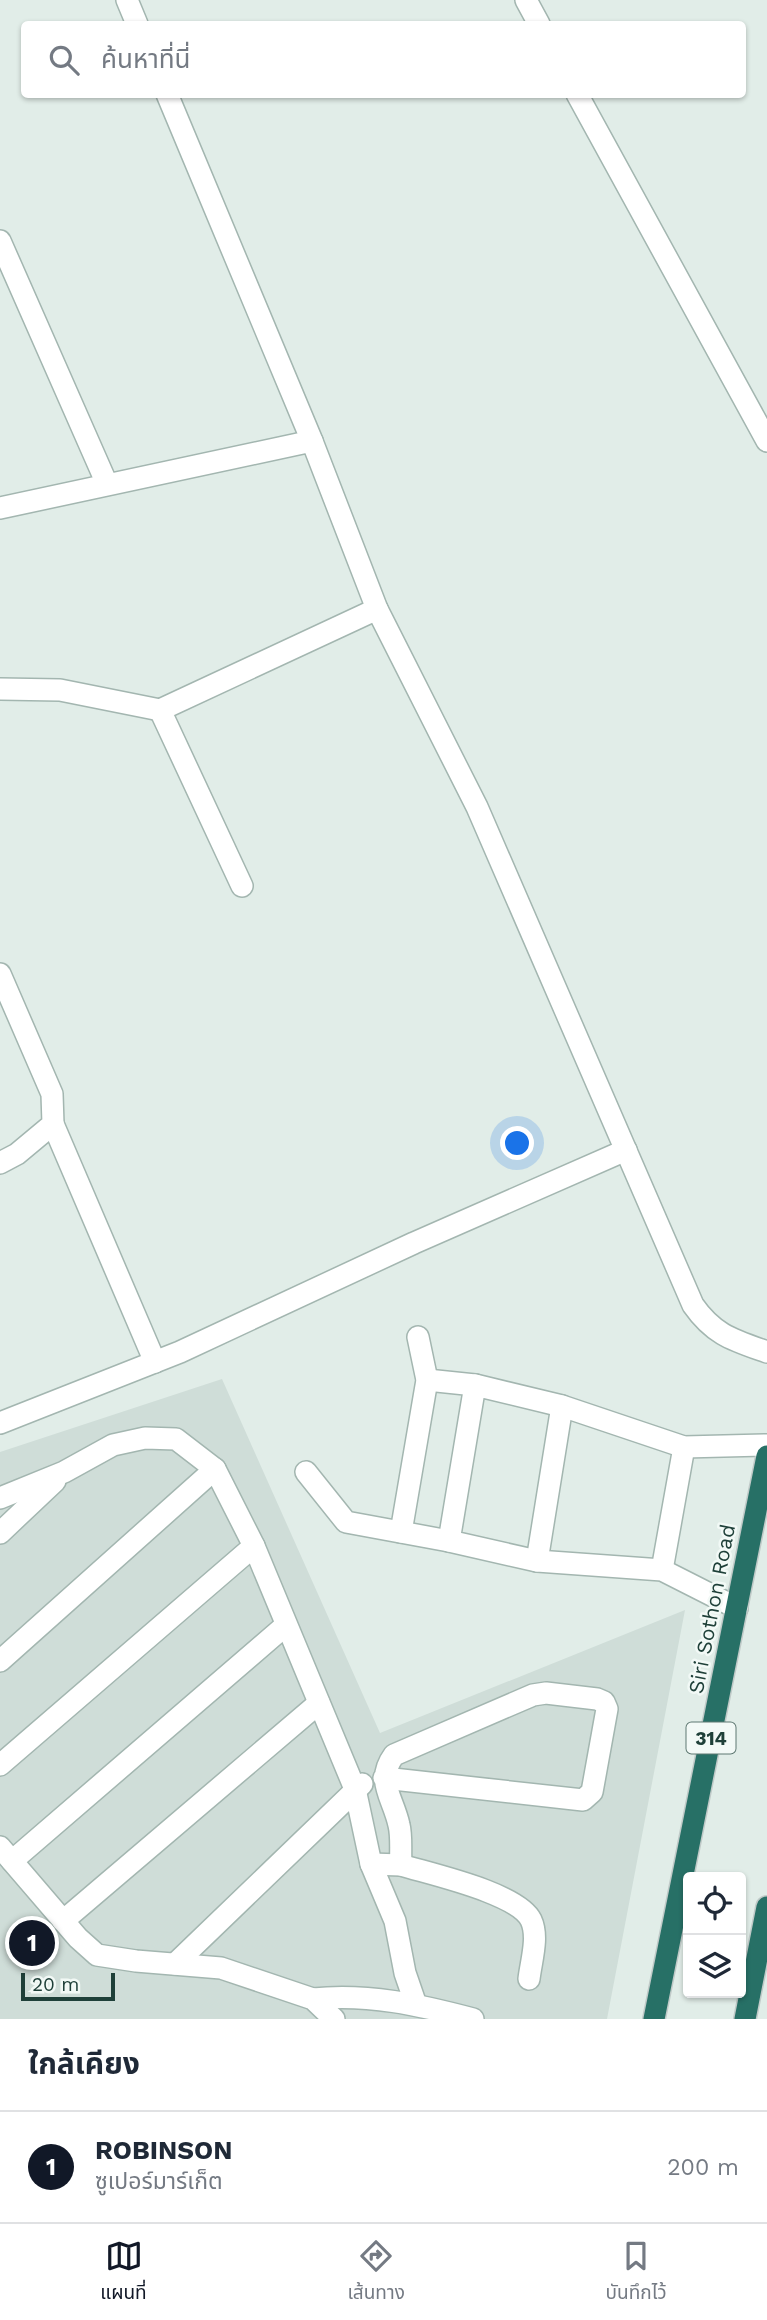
<!DOCTYPE html>
<html lang="th">
<meta charset="utf-8">
<style>
:root{--surface:#fff;--page:#f2f2f3;--text:#1f2937;--muted:#747a83;--line:#e0e1e3;--accent:#111827}
body{margin:0;font-family:"Work Sans","Noto Sans Thai",sans-serif;background:var(--page);color:var(--text)}
.controls{position:absolute;right:21px;bottom:21px;display:grid;overflow:hidden;border-radius:7px;box-shadow:0 2px 5px #0004}
.controls button{width:63px;height:63px;display:grid;place-items:center;padding:0;border:0;border-bottom:2px solid var(--line);background:var(--surface);color:var(--text);font:35px sans-serif}
.scale{position:absolute;left:21px;bottom:18px;width:94px;box-sizing:border-box;padding-left:7px;border:4px solid #1f4039;border-top:0;font-size:19px;line-height:24px;white-space:nowrap;color:#1f4039;-webkit-text-stroke:5px #f2f9f6;paint-order:stroke}
.you{position:absolute;left:518px;top:1144px;width:24px;height:24px;margin:-18px;border:5px solid #fff;border-radius:50%;background:#1a73e8;box-shadow:0 0 0 10px #1a73e833}
.badge{display:grid;place-items:center;width:46px;height:46px;border-radius:50%;background:var(--accent);color:#fff;font-size:23px;font-weight:700}
.pin{position:absolute;translate:-50% -50%;border:4px solid #fff;box-shadow:0 2px 7px #0006}
.list{margin:0;padding:0;list-style:none}
h2{display:flex;justify-content:space-between;align-items:center;height:91px;margin:0;padding:0 28px;font-size:30px}
h2 small{font-size:23px;font-weight:400;color:var(--muted)}
.list li{display:grid;grid-template-columns:46px 1fr auto;gap:21px;align-items:center;box-sizing:border-box;height:112px;padding:0 28px;border-top:2px solid var(--line)}
.list b{display:block;font-size:26px;white-space:nowrap}
.list p{margin:0;font-size:23px;white-space:nowrap;color:var(--muted)}
.list em{font-size:23px;font-style:normal;color:var(--muted)}
.icon{flex:none;width:38px;height:38px;fill:none;stroke:currentColor;stroke-width:2;stroke-linecap:round;stroke-linejoin:round}
.map{position:relative;flex:none;width:767px;height:2019px;overflow:hidden}
.search{position:absolute;background:var(--surface);box-shadow:0 2px 5px #0004;left:21px;right:21px;top:21px;height:77px;display:flex;align-items:center;gap:18px;box-sizing:border-box;padding:0 24px;border-radius:7px;color:var(--muted);font-size:26px}
.sheet{height:203px;background:var(--surface)}
nav{display:flex;justify-content:space-around;align-items:center;box-sizing:border-box;height:98px;border-top:2px solid var(--line);background:var(--surface);font-size:19px;color:var(--muted)}
nav a{display:grid;justify-items:center;gap:4px}
nav .on{color:var(--accent)}
.map>svg:first-child{display:block}
.built{fill:#cfddd8}
.lines{fill:none;stroke-linecap:round;stroke-linejoin:round}
.minor-casing{stroke:#a3b6b0;stroke-width:24}
.highway-casing{stroke:#c0cac8;stroke-width:24}
.minor{stroke:#fff;stroke-width:21}
.highway{stroke:#277066;stroke-width:21}
.labels{text-anchor:middle;stroke-width:5;stroke-linejoin:round;paint-order:stroke}
.shield{fill:#f2f9f6;stroke:#5e7872;stroke-width:2}
.shield-label{font-size:19px;font-weight:bold;fill:#1f4039}
.street-label{font-size:21px;fill:#1f4039;stroke:#f2f9f6}
</style>
<div class="map">
<svg width="767" height="2019" viewBox="0 0 767 2019">
<rect width="100%" height="100%" fill="#e1ede8"/>
<polygon class="built" points="222,1379 380,1733 685,1610 607,2019 0,2019 0,1452"/>
<g class="lines">
<defs>
<g id="minor">
<polyline points="127,0 137,24"/>
<polyline points="526,0 539,24"/>
<polyline points="167,94 312,441"/>
<polyline points="577,94 767,441"/>
<polyline points="0,241 107,484"/>
<path d="M0,508L312,441L377,609L477,807L693,1305C714,1335 733,1340 767,1352"/>
<polyline points="0,689 60,690 160,710"/>
<polyline points="242,886 160,710 377,609"/>
<polyline points="0,974 52,1094 53,1124 17,1154 0,1163"/>
<polyline points="53,1124 155,1362"/>
<polyline points="427,1380 475,1385"/>
<polyline points="0,1423 180,1352 414,1243 626,1150"/>
<polyline points="306,1472 346,1522 449,1541"/>
<polyline points="0,1498 64,1472 113,1445 145,1438 176,1439 215,1469 254,1546 355,1789 371,1864 395,1921 405,1973 416,2005"/>
<polyline points="401,1532 427,1380 418,1337"/>
<polyline points="0,1533 55,1481"/>
<polyline points="537,1561 562,1406"/>
<polyline points="662,1570 684,1447"/>
<polyline points="737,1608 662,1570 537,1561 449,1541 475,1385 562,1406 684,1447 767,1445"/>
<polyline points="0,1661 215,1469"/>
<polyline points="0,1765 254,1546"/>
<polyline points="0,1847 78,1938 97,1955 136,1961 221,1968 313,1999 334,2019"/>
<polyline points="12,1861 286,1625"/>
<path d="M371,1864L401,1865C400,1852 402,1837 399,1825C393,1797 375,1781 394,1755L533,1695L546,1693L597,1699L604,1702L607,1709L592,1792L583,1800L384,1778"/>
<path d="M401,1865C430,1874 518,1893 531,1920C539,1937 531,1961 529,1979"/>
<polyline points="63,1921 319,1703"/>
<polyline points="175,1964 362,1784"/>
<path d="M313,1999C367,1993 420,2005 473,2019"/>
</g>
<g id="highway">
<polyline points="654,2019 767,1456"/>
<polyline points="745,2019 767,1907"/>
</g>
</defs>
<use href="#minor" class="minor-casing"/>
<use href="#highway" class="highway-casing"/>
<use href="#minor" class="minor"/>
<use href="#highway" class="highway"/>
</g>
<g class="labels">
<rect class="shield" x="686.5" y="1722.5" width="49" height="31" rx="5"/>
<g class="shield-label">
<text x="711" y="1745">314</text>
</g>
<g class="street-label">
<text transform="translate(712 1609) rotate(-79)" y="7">Siri Sothon Road</text>
</g>
</g>
</svg>
<div class="controls">
<button><svg class="icon" aria-label="locate" viewBox="0 0 24 24"><circle cx="12" cy="12" r="6"/><path d="M12 2v4M12 18v4M2 12h4M18 12h4"/></svg></button>
<button><svg class="icon" aria-label="layers" viewBox="0 0 24 24"><path d="M12 4l9 5-9 5-9-5zM3 14l9 5 9-5"/></svg></button>
</div>
<div class="scale">20 m</div>
<div class="you"></div>
<div class="pin badge" style="left:32px;top:1943px">1</div>
<div class="search"><svg class="icon" aria-label="search" viewBox="0 0 24 24"><circle cx="10" cy="10" r="6"/><path d="M15 15l6 6"/></svg>ค้นหาที่นี่</div>
</div>
<section class="sheet">
<h2>ใกล้เคียง<small></small></h2>
<ul class="list">
<li><span class="badge">1</span><div><b>ROBINSON</b><p>ซูเปอร์มาร์เก็ต</p></div><em>200 m</em></li>
</ul>
</section>
<nav>
<a class="on"><svg class="icon" aria-label="map" viewBox="0 0 24 24"><path d="M3 6l6-2 6 2 6-2v14l-6 2-6-2-6 2zM9 4v14M15 6v14"/></svg>แผนที่</a>
<a><svg class="icon" aria-label="directions" viewBox="0 0 24 24"><path d="M12 3l9 9-9 9-9-9zM9 14v-3h6M13 9l2 2-2 2"/></svg>เส้นทาง</a>
<a><svg class="icon" aria-label="saved" viewBox="0 0 24 24"><path d="M7 4h10v16l-5-4-5 4z"/></svg>บันทึกไว้</a>
</nav>
